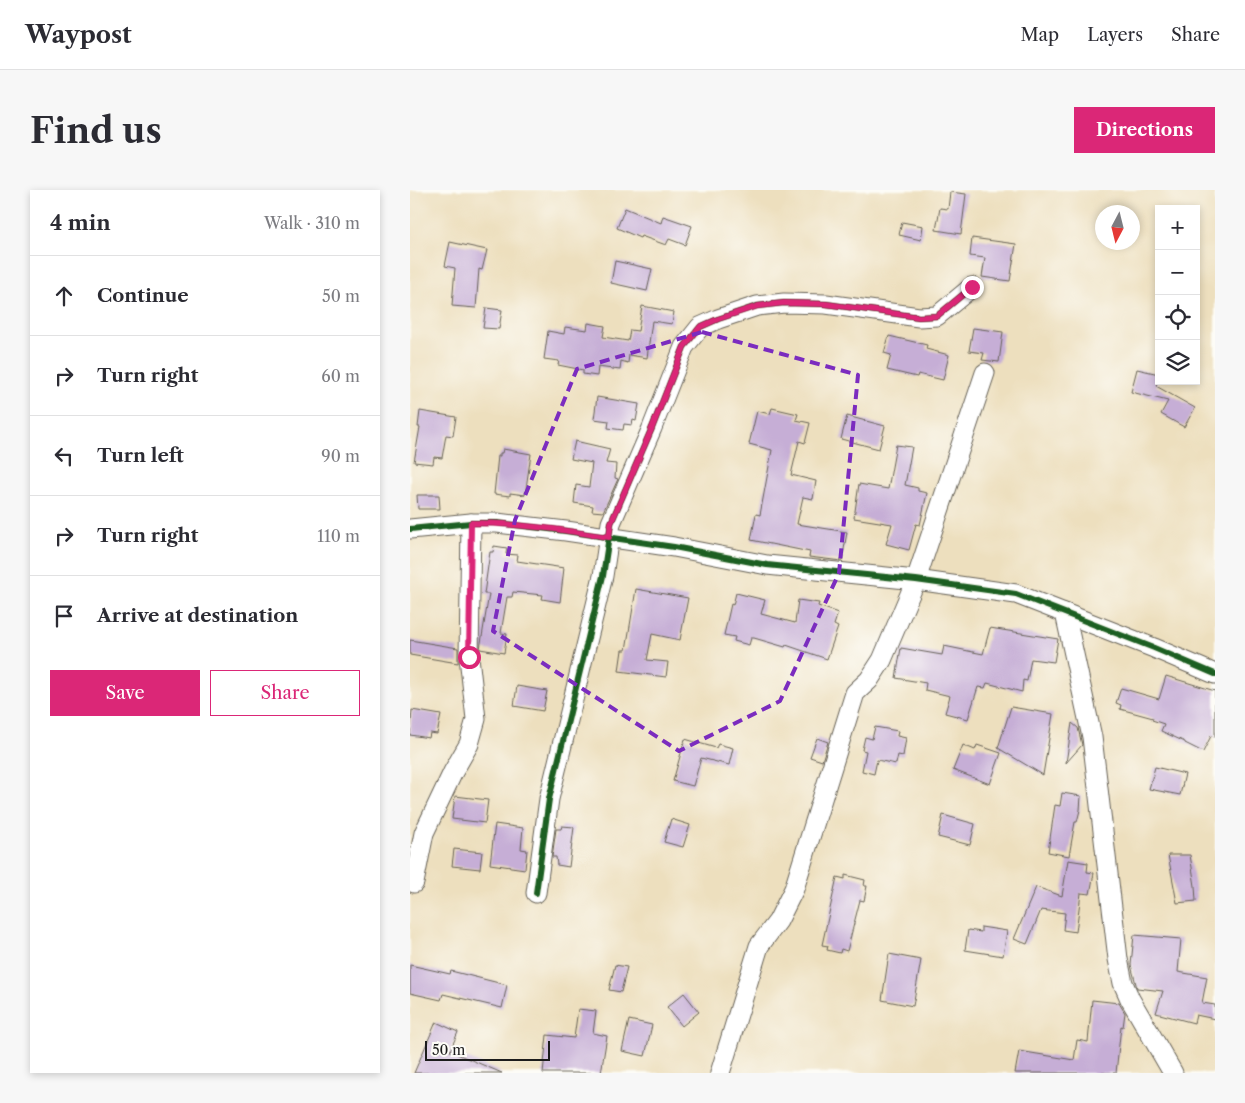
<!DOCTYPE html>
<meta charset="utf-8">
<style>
:root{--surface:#fff;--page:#f7f7f7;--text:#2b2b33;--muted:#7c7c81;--line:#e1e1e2;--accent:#db2777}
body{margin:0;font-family:"Libre Caslon Text",serif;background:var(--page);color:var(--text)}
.controls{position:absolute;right:15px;top:15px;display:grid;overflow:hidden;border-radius:0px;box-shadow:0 2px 8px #0003}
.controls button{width:45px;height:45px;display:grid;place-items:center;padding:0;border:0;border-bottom:1px solid var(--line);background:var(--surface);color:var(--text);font:25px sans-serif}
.compass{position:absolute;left:685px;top:15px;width:45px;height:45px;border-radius:50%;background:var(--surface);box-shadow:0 2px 8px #0003;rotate:187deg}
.scale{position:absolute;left:15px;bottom:12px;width:125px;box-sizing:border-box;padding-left:5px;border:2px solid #1c1c1c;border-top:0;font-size:14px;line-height:18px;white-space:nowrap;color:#1c1c1c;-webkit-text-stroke:4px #fdfcf7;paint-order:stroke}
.stop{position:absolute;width:15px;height:15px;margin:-11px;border:4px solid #db2777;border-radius:50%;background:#fff}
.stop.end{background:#db2777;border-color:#fff;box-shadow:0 1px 5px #0008}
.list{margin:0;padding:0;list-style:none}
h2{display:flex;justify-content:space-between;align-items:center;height:65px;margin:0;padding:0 20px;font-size:21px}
h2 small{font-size:16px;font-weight:400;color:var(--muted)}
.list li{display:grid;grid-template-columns:32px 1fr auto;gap:15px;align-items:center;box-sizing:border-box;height:80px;padding:0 20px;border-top:1px solid var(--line)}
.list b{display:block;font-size:19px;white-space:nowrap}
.list em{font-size:16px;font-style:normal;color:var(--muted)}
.actions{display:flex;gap:10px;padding:15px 20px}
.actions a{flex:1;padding:11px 0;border:1px solid var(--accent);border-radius:0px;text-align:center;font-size:18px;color:var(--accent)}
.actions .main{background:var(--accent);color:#fff}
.icon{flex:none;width:28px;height:28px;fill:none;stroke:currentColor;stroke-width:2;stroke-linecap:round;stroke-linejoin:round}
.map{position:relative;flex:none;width:805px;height:883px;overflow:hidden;border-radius:0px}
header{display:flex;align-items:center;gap:30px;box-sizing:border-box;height:70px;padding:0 25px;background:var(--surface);border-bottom:1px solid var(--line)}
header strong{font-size:24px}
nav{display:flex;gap:28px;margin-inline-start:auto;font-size:18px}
.intro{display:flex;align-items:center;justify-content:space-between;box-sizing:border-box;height:120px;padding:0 30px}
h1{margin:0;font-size:35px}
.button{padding:12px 22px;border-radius:0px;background:var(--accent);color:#fff;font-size:18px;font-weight:700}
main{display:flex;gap:30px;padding:0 30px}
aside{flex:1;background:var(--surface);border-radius:0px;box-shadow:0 2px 8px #0003}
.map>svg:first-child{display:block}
.building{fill:#c6aed6}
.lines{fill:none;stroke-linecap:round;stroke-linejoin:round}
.street-casing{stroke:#656055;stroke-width:21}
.street{stroke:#fff;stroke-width:19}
.cycleway-casing{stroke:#fdfcf7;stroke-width:9}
.cycleway{stroke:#1b5e20;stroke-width:6}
.route{stroke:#db2777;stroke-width:6}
.marked{fill:none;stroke:#7b2cbf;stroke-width:4;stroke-dasharray:10 6;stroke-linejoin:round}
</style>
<header>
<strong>Waypost</strong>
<nav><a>Map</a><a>Layers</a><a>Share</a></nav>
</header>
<div class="intro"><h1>Find us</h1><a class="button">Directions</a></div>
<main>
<aside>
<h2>4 min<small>Walk · 310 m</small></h2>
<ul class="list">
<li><svg class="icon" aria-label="ahead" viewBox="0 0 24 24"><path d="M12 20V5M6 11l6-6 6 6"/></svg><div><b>Continue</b></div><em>50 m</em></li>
<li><svg class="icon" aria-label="right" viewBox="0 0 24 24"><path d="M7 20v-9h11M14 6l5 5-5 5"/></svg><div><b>Turn right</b></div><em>60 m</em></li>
<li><svg class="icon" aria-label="left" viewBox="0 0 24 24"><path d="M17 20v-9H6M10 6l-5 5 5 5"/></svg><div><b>Turn left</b></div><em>90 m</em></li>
<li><svg class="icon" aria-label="right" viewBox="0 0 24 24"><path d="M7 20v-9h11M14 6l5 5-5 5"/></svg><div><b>Turn right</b></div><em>110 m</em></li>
<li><svg class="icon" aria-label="arrive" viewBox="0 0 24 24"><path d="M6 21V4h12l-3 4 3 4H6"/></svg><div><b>Arrive at destination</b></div></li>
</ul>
<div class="actions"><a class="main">Save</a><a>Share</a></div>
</aside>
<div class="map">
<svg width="805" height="883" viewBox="0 0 805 883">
<rect width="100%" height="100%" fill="#fdfcf7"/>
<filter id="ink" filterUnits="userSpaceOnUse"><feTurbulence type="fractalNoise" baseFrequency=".02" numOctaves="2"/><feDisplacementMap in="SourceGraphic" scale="10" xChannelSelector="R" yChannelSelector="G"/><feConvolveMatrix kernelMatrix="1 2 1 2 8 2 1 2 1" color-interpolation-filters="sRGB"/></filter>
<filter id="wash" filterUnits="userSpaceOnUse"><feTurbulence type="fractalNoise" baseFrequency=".0096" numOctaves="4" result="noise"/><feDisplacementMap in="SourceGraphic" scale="20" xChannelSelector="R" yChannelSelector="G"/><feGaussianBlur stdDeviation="1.12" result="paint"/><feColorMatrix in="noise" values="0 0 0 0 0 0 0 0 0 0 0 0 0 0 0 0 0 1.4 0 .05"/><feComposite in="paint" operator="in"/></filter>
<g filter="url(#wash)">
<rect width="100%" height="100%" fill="#eddfbe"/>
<g id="blocks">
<g class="building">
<polygon points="540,2 556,4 551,44 526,40 530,18 538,19"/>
<polygon points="215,18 251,33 253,26 282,36 275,55 259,49 256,55 231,46 230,48 207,38"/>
<polygon points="492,32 513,36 511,50 489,45"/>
<polygon points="562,48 606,54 600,91 572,87 575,68 560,66"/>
<polygon points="40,52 77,60 72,80 69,79 66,118 42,116 45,78 35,76"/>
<polygon points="205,71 242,79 237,101 201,93"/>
<polygon points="232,116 264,122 262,134 242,131 237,168 219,165 218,173 211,171 210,180 188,177 187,186 173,184 173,180 148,175 149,171 134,169 138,141 154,144 155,137 177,140 178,133 195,136 193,147 218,151 220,140 228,141"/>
<polygon points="76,118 92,120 89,139 73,138"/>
<polygon points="563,138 593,142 589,172 572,170 574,163 559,161"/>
<polygon points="479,146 517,155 516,159 539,165 533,190 508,184 507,187 477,180 481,165 474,163"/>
<polygon points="727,179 749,184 746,196 785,218 774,237 751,224 758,211 721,202"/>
<polygon points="187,207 229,214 226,231 223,230 222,235 214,234 213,240 198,238 199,231 184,229"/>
<polygon points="362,218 388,224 386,230 400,233 395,253 389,251 381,285 406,291 403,309 393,307 387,334 437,342 432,371 399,367 400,362 341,350 346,324 350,325 362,260 339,254 347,221 360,224"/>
<polygon points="10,221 46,227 43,246 36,245 32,268 24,267 23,274 4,272 10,237 8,237"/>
<polygon points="437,226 475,236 469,259 431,249"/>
<polygon points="165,251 200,259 196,273 206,274 205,288 208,289 193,322 182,321 183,316 164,313 166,295 179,297 182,273 161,269"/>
<polygon points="486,255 502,257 495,295 508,298 508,301 517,303 510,335 506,334 499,360 476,354 482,334 444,328 449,294 478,299"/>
<polygon points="93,259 121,264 115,305 100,303 100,306 84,304 88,266 90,266 90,263 92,263"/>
<polygon points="7,305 29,305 30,319 8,319"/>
<polygon points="84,356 97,358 96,364 108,365 107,371 154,378 150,412 132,409 133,405 103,402 102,407 97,407 91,443 97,444 94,463 70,459 79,404 74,404 80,362 83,362"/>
<polygon points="226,399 278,408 270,450 242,444 237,470 258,472 256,487 209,481 212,460 216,460"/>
<polygon points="326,403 355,410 351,424 385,433 388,410 409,413 408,416 428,423 424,435 428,437 417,469 376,455 375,457 344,448 341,448 339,455 324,451 325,447 314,445 321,414 323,415"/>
<polygon points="580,438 648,449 644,472 621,469 617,491 613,490 612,502 577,493 575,498 568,497 558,529 535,523 540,506 515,500 516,493 486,488 491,458 532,465 534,456 573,464"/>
<polygon points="0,450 48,458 48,473 0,465"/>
<polygon points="756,486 805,501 805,547 801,546 793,562 775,553 775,552 751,541 754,534 742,530 743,528 710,519 711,515 706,513 711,498 749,509"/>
<polygon points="107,496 137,501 133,521 104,516"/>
<polygon points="601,517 643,524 633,585 588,558"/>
<polygon points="2,520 31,525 27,544 20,543 19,548 0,545"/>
<polygon points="662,533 668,538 672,555 656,573"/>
<polygon points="465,537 488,541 487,546 496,548 493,566 488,565 486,574 467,570 464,584 452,581 456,561 452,560 455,547 462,549"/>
<polygon points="407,548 418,552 412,571 400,567"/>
<polygon points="275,549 306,558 308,554 323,558 319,575 291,568 283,596 263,591"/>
<polygon points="553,555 565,560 567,555 591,563 580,594 543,580"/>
<polygon points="745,577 775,584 770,605 739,599"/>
<polygon points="652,603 671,606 670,620 667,632 665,632 659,666 638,662 645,615 650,616"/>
<polygon points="45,606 78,610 75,633 42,629"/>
<polygon points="533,625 565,634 560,655 528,647"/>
<polygon points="261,629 280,635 273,657 254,652"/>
<polygon points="85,634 113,638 111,659 117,660 115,679 80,674"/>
<polygon points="152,636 164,637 159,677 147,675 146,667 142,667 146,639 151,639"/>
<polygon points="44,659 72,662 70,679 42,676"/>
<polygon points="758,665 780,665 785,696 786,711 767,713"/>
<polygon points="658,670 678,673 677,682 684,683 680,704 671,703 666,742 653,740 655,723 631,720 617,754 604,749 626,697 652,706"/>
<polygon points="435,685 455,690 454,696 457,696 454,711 450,710 437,761 431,759 430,763 417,760 418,756 412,755 427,687 435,689"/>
<polygon points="571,737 597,741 593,766 555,760 558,740 571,742"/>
<polygon points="724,745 771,749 768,782 797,787 792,813 805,815 805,829 786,825 784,833 746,823 753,801 727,798 721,775"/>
<polygon points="479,764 511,770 503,816 472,810"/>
<polygon points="0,775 40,784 41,781 97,795 92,818 33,804 31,810 0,803"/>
<polygon points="205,775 217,777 211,802 199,800"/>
<polygon points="274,803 289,822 272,836 257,817"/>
<polygon points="682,810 709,813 715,823 713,837 711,836 706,883 605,883 609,861 664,870 667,850 678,852"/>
<polygon points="168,819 186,821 183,843 197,846 191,883 133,883 137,845 164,848"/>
<polygon points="219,830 242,835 235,866 212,861"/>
<polygon points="26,832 48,842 40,861 92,883 4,883"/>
</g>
</g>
</g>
<g filter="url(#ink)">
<use href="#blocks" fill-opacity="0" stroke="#656055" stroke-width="1"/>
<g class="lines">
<defs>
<g id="street">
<polyline points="0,339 61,333 87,333 156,341 264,357 357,375 506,390 606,404 744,458 805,484"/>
<polyline points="655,423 682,547 708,769 713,793 720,809 763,883"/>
<polyline points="4,693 14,643 43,582 59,554 66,529 59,467 61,333"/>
<polyline points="126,703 139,609 193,386 201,333 242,238 274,157 290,137 308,129 347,116 374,113 416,114 509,127 527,126 562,97"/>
<polyline points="310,883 349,756 368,731 384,699 445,503 459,490 472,470 506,390 575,183"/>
</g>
</defs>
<use href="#street" class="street-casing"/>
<use href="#street" class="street"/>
<defs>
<g id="cycleway">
<polyline points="0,339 61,333 87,333 156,341 264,357 357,375 506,390 606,404 744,458 805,484"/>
<polyline points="126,703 139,609 193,386 201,333 242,238 274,157 290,137 308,129 347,116 374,113 416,114 509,127 527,126 562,97"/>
</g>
</defs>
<use href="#cycleway" class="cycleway-casing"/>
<use href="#cycleway" class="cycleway"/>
</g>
</g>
<g class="lines" filter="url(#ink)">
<path class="route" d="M59,467L61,333C107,333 153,340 199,347L201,333L242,238L274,157L290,137L308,129L348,116L374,113L416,114L509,127L527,126L562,97"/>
</g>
<path class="marked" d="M292,142L448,185L429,383L370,511L269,561L83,441L105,330L167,179Z"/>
</svg>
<div class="controls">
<button>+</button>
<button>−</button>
<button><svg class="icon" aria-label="locate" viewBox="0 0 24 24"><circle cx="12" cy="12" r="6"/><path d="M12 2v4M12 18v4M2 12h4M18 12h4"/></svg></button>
<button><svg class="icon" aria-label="layers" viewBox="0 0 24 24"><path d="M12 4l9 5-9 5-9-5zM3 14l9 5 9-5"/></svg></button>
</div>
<svg class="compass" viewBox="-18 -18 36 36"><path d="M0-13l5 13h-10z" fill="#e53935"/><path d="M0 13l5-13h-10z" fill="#7c7c81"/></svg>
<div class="scale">50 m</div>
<div class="stop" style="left:59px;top:467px"></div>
<div class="stop end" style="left:562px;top:97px"></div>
</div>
</main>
